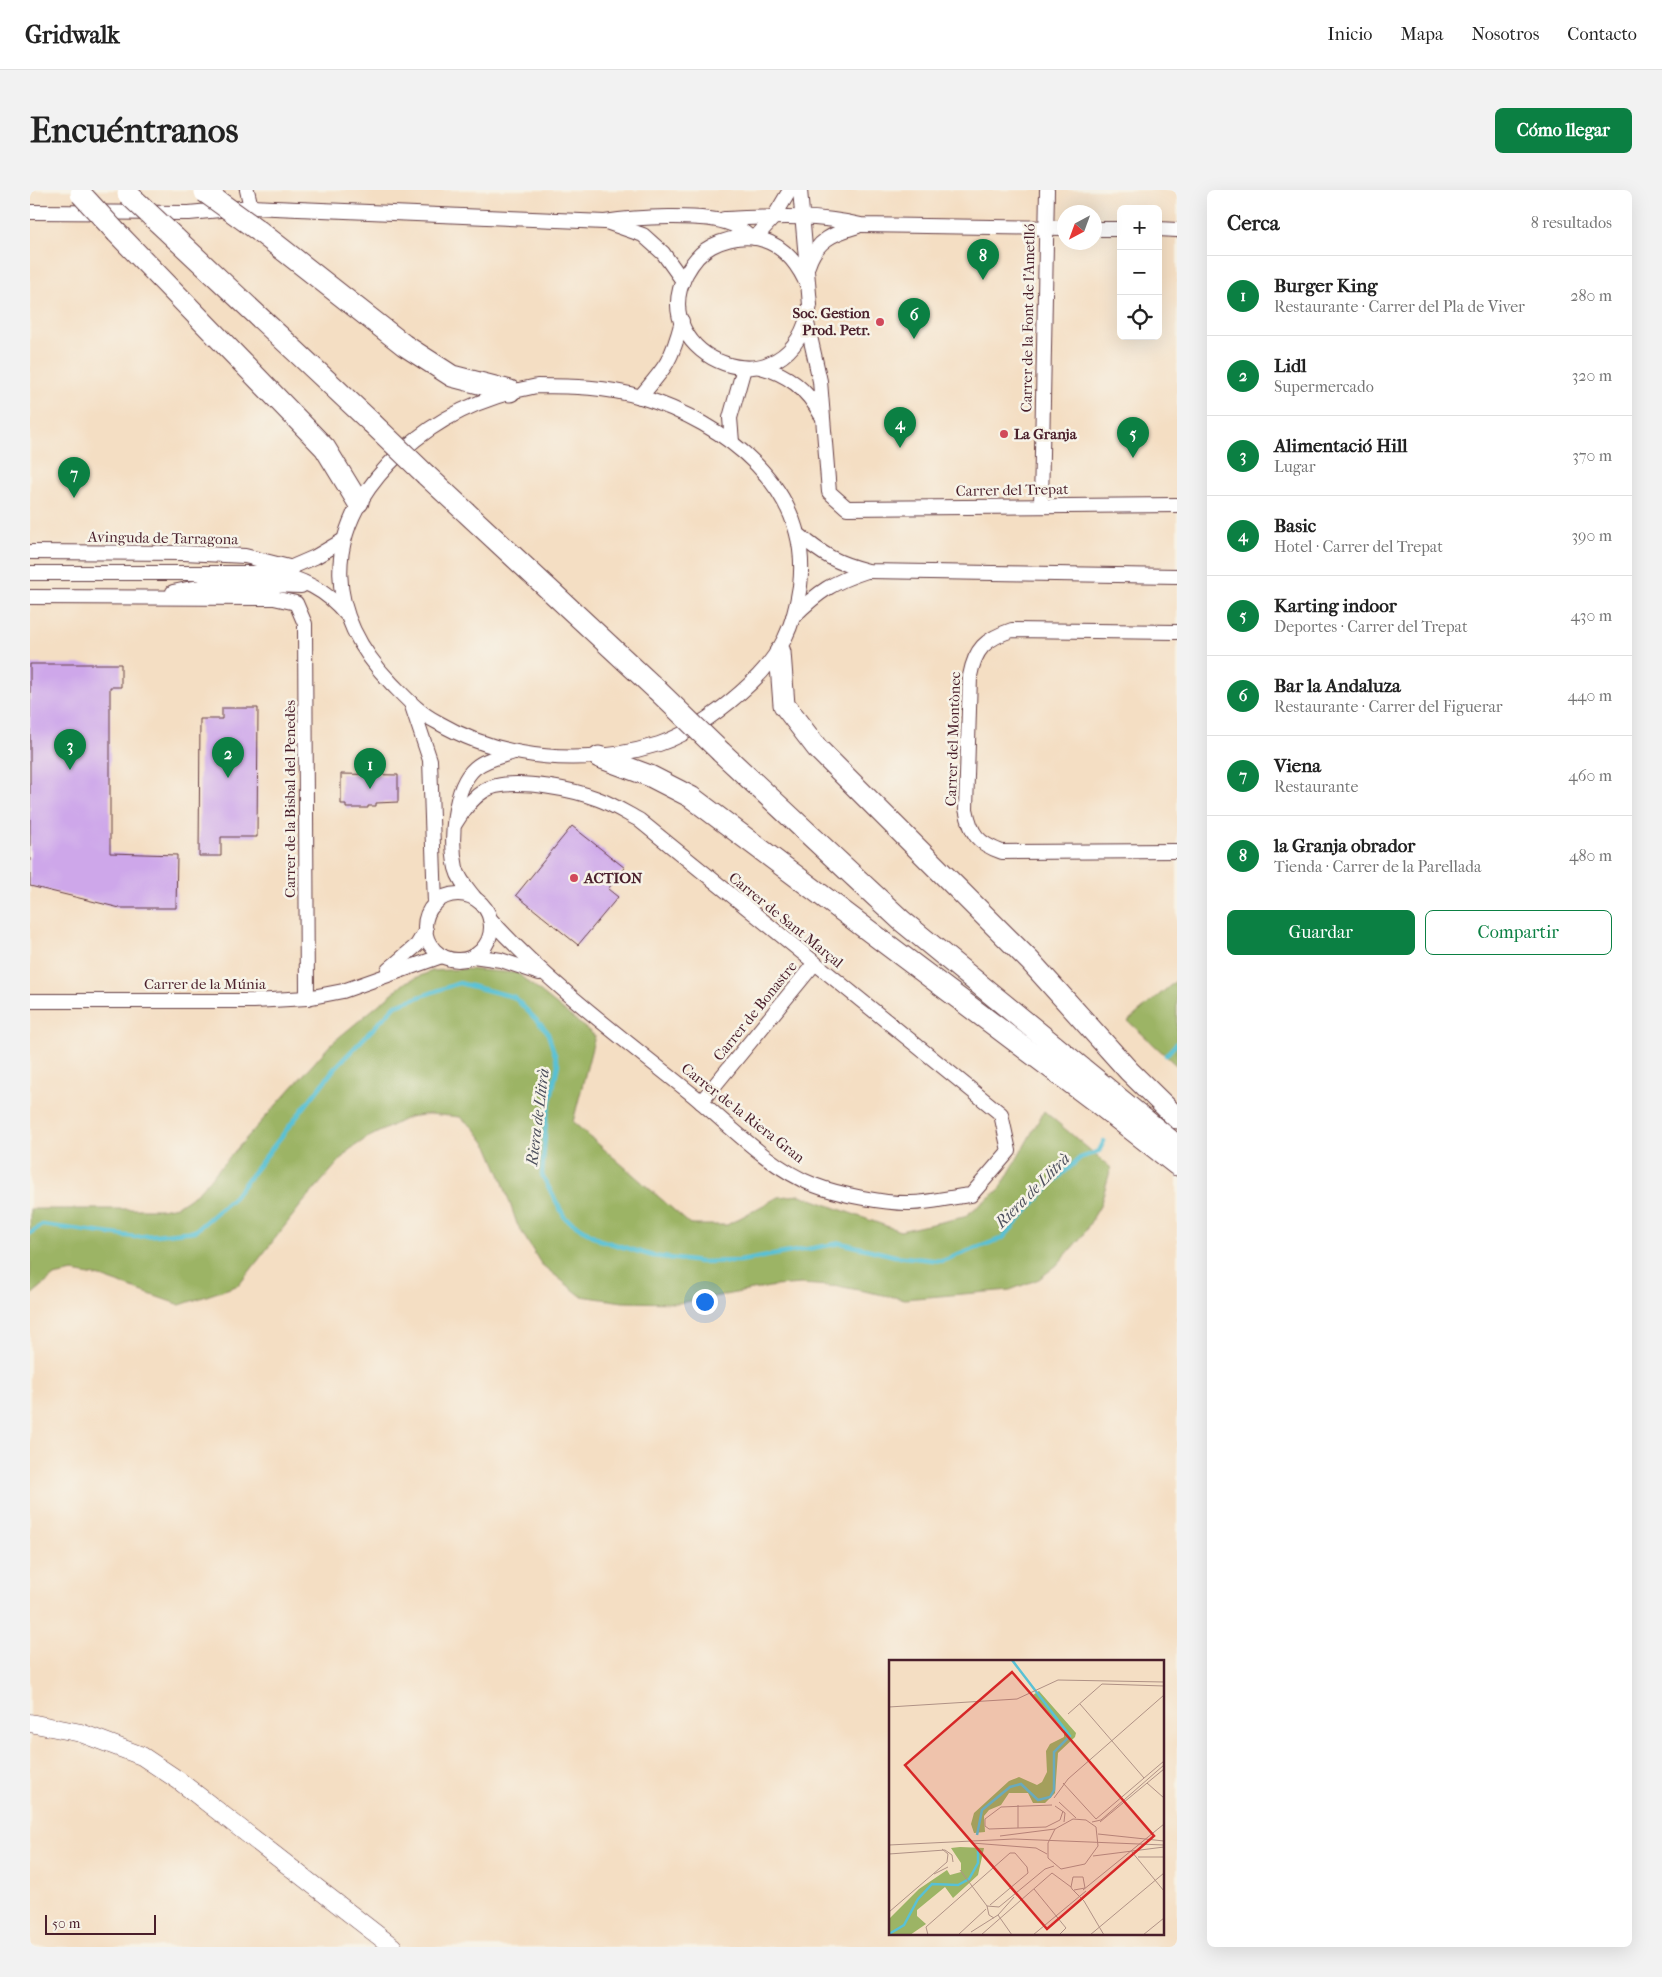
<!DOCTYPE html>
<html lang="es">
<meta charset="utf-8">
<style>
:root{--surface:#fff;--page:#f2f2f2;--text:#222;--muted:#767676;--line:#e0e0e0;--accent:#0b8043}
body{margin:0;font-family:"IM FELL French Canon",serif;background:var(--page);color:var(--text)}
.controls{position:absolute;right:15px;top:15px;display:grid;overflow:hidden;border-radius:8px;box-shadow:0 5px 20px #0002}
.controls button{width:45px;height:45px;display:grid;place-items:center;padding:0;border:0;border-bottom:1px solid var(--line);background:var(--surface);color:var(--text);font:25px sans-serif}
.compass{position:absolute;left:1027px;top:15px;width:45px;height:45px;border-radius:50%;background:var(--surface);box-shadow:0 5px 20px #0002;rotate:221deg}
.scale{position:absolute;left:15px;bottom:12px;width:111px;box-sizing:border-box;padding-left:5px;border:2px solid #4a1f2b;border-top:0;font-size:14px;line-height:18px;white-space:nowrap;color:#4a1f2b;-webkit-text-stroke:4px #f7f3e8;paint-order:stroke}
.you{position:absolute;left:674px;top:1111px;width:18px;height:18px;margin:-12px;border:4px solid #fff;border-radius:50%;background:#1a73e8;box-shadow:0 0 0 8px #1a73e833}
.badge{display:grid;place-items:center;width:32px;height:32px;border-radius:50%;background:var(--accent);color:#fff;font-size:16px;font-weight:700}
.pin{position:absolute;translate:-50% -41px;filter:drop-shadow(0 1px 2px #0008)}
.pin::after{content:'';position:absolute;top:26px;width:18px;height:15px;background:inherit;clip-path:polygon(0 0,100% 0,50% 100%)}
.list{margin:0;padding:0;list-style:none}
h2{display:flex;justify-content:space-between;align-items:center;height:65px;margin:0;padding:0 20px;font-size:21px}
h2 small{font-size:16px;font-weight:400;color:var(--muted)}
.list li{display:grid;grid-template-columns:32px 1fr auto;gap:15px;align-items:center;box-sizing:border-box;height:80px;padding:0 20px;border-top:1px solid var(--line)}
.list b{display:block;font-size:19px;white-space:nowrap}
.list p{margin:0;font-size:16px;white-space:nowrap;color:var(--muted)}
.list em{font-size:16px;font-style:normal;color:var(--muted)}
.actions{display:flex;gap:10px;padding:15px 20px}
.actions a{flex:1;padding:11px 0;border:1px solid var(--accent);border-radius:8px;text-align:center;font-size:18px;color:var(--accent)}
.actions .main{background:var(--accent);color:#fff}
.icon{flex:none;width:28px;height:28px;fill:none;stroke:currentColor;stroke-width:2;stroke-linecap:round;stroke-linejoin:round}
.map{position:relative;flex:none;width:1147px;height:1757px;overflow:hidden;border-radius:8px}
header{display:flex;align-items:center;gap:30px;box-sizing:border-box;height:70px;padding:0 25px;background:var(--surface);border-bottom:1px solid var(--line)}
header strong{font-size:24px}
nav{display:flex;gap:28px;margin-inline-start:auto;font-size:18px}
.intro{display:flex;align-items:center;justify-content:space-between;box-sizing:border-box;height:120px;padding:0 30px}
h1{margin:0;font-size:35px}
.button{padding:12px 22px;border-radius:8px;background:var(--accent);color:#fff;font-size:18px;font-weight:700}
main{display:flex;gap:30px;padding:0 30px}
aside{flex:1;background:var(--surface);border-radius:8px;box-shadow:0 5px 20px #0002}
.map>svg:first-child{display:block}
.forest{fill:#9cb465;stroke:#736a48}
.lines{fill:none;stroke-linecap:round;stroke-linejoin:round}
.stream{stroke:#59c1d5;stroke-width:4.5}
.building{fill:#cea7ea}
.minor-casing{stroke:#643c42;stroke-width:16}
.major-casing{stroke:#643c42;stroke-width:19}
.highway-casing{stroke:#643c42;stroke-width:23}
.minor{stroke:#fff;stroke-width:14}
.major{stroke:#fff;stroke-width:18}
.highway{stroke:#fff;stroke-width:21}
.highway-bridge-casing{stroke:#643c42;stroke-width:23;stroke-linecap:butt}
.highway-bridge{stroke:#fff;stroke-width:21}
.poi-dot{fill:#d1495b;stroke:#f7f3e8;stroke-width:2}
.labels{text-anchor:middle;stroke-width:5;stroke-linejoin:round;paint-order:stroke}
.poi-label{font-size:15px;font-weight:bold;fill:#4a1f2b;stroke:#f7f3e8;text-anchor:start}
.street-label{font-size:15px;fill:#4a1f2b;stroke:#f7f3e8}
.water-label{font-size:16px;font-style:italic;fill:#4e505e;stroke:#f7f3e8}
.inset-river{fill:none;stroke:#59c1d5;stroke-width:2.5}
.inset-road{fill:none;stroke:#b09286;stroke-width:1}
.view{fill:#d62828;fill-opacity:0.15;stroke:#d62828;stroke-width:2.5}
.inset-edge{fill:none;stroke:#4a1f2b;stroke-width:2.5}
</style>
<header>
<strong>Gridwalk</strong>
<nav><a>Inicio</a><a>Mapa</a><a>Nosotros</a><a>Contacto</a></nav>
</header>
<div class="intro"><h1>Encuéntranos</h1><a class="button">Cómo llegar</a></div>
<main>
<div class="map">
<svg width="1147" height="1757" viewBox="0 0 1147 1757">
<rect width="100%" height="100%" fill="#f7f3e8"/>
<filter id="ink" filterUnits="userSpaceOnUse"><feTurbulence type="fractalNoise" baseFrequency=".02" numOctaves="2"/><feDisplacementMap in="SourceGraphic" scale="10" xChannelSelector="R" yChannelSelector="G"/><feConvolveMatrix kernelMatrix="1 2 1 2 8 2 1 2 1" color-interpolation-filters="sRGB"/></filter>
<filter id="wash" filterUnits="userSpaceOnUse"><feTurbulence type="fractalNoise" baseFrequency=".0096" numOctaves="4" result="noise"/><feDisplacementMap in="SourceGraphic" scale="20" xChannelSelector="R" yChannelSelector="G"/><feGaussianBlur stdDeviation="1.12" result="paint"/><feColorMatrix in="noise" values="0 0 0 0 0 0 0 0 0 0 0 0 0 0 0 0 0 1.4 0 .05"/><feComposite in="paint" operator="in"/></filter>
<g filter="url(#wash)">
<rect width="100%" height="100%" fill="#f4dec3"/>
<g class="forest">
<polygon points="434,779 487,783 565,846 543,932 661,1035 697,1035 748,1007 770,1005 870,1041 934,1027 970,999 1014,921 1081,978 1070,1016 1053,1045 1027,1075 1009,1089 980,1100 874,1109 813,1097 771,1094 745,1096 649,1113 593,1112 551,1106 511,1074 487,1034 470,984 459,958 445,939 430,927 400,924 379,927 337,948 319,960 271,1015 209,1095 150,1115 71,1087 43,1082 24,1086 0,1106 0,1019 131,1019 147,1016 168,1002 302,853 376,792 402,781"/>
<polygon points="1147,790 1147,876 1098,831"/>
</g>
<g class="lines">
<g class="stream">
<polyline points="1136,865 1147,853"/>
<polyline points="0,1043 12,1035 105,1047 165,1041 204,1007 304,879 366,815 429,793 484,807 517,841 528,874 516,931 512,985 535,1028 570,1050 623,1066 670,1072 710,1071 811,1053 865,1066 912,1071 973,1048 1021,994 1050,968 1069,961 1074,951"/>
</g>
</g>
<g id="blocks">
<g class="building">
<polygon points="0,474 91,474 91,497 80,497 80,663 147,665 146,718 90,718 0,696"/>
<polygon points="192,518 228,518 227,647 191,647 191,666 169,666 170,529 192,529"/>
<polygon points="311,584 368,585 368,612 346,613 346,616 338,616 338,618 316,618 316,614 311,614"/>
<polygon points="542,636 595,678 578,699 588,707 548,755 486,705"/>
</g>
</g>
</g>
<g filter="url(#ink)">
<use href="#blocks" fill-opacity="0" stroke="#643c42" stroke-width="1"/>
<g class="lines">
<defs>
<g id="minor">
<polyline points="217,0 221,17"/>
<path d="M770,0L780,115C760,230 613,166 656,84C662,73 670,62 682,56C726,35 760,54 778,97"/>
<path d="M0,22L159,23L221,17L575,32C604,27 675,23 701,34C708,36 714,43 720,47"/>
<path d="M694,29C742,27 784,24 831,35L1034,38"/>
<polyline points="576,32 613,45 633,63 653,91"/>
<polyline points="1064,39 1091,39"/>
<polyline points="1128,39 1147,40"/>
<polyline points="725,48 744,27 760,0"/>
<path d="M778,76C786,50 804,43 828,36"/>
<polyline points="777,133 790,191 799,302 817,318 1147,315"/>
<path d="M730,177C758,184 777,199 791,225"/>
<path d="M507,196C542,196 577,197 611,207C695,233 782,298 770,396C764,437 751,464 721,493C697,516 660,544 629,554C555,577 474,571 407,532C389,523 376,508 362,494C295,424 292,345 359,274C399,231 450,207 507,196Z"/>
<path d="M610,207C636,177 642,170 652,131"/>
<polyline points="702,252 700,228 714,178"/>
<polyline points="1011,316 1017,0"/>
<path d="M768,344C793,365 806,373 838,381L1147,386"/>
<polyline points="0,362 154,363 215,366 263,378"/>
<polyline points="255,380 285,367 312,351"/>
<path d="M0,383H241C272,388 296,400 316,424"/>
<path d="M143,402C184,392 228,394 271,396"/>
<polyline points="0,407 244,408 266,413 275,434 277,808"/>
<path d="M763,427C789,401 803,392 837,381"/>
<path d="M1147,442L982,440C955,449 945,459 940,486L936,619C941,644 947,653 972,662L1147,661"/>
<polyline points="381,513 400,570 405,714"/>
<path d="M425,634C434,619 447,600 466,596C493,590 542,599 568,609C582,614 596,623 609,630L971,924L979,961L941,1005C921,1007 900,1013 881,1013C856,1014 807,1004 784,995C740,978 699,935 663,905C594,849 520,795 460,729"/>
<circle cx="428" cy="737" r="33"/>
<path d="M444,707C437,698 429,690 426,678C420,651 423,597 445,578C455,569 472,566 484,562"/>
<polyline points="443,766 471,770 509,783"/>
<polyline points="358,780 387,755 396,740"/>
<polyline points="0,811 224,811 277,808 313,801 412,766"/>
<polyline points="671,912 784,774"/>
</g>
<polyline id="major" points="0,1533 51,1543 112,1566 148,1590 363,1757"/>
<g id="highway">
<polyline points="229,41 374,155 422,186 480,201"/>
<polyline points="87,43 295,258 328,312"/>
<polyline points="145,48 342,233"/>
<polyline points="396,285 627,500"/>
<polyline points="750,462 754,515 787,558 1000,771 1099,881 1147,928"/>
<polyline points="691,562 872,731 1147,956"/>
<polyline points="569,567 620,586 661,607 1069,914 1147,975"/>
</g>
</defs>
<use href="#minor" class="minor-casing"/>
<use href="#major" class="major-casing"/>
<use href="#highway" class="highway-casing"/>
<use href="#minor" class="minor"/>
<use href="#major" class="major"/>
<use href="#highway" class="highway"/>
<defs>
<g id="highway-bridge">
<polyline points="175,2 229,41"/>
<polyline points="51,4 87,43"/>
<polyline points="98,4 145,48"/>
<polyline points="342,233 396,285"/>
<polyline points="627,500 691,562"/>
</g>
</defs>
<use href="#highway-bridge" class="highway-bridge-casing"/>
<use href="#highway-bridge" class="highway-bridge"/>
</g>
</g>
<g class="poi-dot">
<circle cx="850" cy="132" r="5"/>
<circle cx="974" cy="244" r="5"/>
<circle cx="544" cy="688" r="5"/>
</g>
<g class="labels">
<g class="poi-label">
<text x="840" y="128" text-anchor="end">Soc. Gestion<tspan x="840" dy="17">Prod. Petr.</tspan></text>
<text x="984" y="249">La Granja</text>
<text x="554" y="693">ACTION</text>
</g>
<g class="street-label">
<text transform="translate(998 128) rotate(-89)" y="5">Carrer de la Font de l'Ametlló</text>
<text transform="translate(982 300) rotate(-1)" y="5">Carrer del Trepat</text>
<text transform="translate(133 348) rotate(1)" y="5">Avinguda de Tarragona</text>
<text transform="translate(923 549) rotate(-88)" y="5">Carrer del Montònec</text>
<text transform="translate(260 609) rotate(-90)" y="5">Carrer de la Bisbal del Penedès</text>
<text transform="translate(756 730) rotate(39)" y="5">Carrer de Sant Marçal</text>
<text x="175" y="799">Carrer de la Múnia</text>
<text transform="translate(725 821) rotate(-51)" y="5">Carrer de Bonastre</text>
<text transform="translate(713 923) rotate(38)" y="5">Carrer de la Riera Gran</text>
</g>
<g class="water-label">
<text transform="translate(507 927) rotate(-83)" y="6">Riera de Llitrà</text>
<text transform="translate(1002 1000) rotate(-45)" y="6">Riera de Llitrà</text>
</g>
</g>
<g transform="translate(859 1470)">
<rect width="275" height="275" fill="#f4dec3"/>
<path d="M150,31L187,73L186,77L169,93L166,133L156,143H144L139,133H120L112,145L100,150L95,156L96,172L85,173L82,164L85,153L120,121L130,117L148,125L153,122L158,112L157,91L161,84L175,77V70L144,35ZM71,187L95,188L89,215L64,238L56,227L28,250V256L37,264L21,275H0V259L30,229L58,210L61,215L72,212V203L62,188Z" fill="#9cb465"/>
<path class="inset-river" d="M88,175L93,150L121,127L132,124L149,140L161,137L165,130V92L181,76L123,0M0,274L15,265L29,239L43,224L69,225L80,219L89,203V188"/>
<path class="inset-road" d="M213,24L275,26M191,44L255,118M0,47L128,39L169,20L275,22M179,54L213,24M174,123L207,159L275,101M258,123L275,138M165,138L179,119L275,35M170,142L187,158M129,145V168M163,145L112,147L96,159V166L100,169L157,167L171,160L174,151M166,146L176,153L175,162M184,159L197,160L207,167L209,186L196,204L172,209L159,198V183L166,169ZM203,162L212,160L275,105M211,162L275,109M209,174L275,181M111,176L166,169M83,183L147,188L158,194M0,185L125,179L275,185M243,192L275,231M0,194L56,190L63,195L64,202M204,196L275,187M249,197H275M71,210L98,246M45,214L59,207M145,229L177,268L170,275M185,230L196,228L194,217H184L182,227L183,229L195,241L215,275M194,230L275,164M0,252L58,202L59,194L53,189M105,258L100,255L98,246L110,247L156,209L165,206M82,272L109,255M39,275L37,267L121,193H126L138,207L139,213L101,245M69,275L97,249M92,275L163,213L182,227M123,275L109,255L125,237M144,275L197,231M201,275L275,213M254,275L275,258"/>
<path class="view" d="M123,12L265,176L158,269L16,105Z"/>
<rect width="275" height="275" class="inset-edge"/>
</g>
</svg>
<div class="controls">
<button>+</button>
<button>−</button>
<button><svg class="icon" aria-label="locate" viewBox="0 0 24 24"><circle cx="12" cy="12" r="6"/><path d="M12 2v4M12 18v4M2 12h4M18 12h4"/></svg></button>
</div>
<svg class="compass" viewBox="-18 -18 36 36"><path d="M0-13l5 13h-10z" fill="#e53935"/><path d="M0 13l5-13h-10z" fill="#767676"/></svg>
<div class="scale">50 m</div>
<div class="you"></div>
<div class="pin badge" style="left:340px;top:599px">1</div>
<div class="pin badge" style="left:198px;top:588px">2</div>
<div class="pin badge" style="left:40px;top:580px">3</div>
<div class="pin badge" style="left:870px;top:258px">4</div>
<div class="pin badge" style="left:1103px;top:268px">5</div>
<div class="pin badge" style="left:884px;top:149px">6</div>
<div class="pin badge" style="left:44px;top:308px">7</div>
<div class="pin badge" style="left:953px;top:90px">8</div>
</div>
<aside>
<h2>Cerca<small>8 resultados</small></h2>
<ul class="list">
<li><span class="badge">1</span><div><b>Burger King</b><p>Restaurante · Carrer del Pla de Viver</p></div><em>280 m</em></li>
<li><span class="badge">2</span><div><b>Lidl</b><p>Supermercado</p></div><em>320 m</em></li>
<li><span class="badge">3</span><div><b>Alimentació Hill</b><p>Lugar</p></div><em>370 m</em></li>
<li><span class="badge">4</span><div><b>Basic</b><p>Hotel · Carrer del Trepat</p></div><em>390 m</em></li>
<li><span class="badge">5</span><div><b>Karting indoor</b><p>Deportes · Carrer del Trepat</p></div><em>430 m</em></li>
<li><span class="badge">6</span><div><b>Bar la Andaluza</b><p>Restaurante · Carrer del Figuerar</p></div><em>440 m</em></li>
<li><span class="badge">7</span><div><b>Viena</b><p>Restaurante</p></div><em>460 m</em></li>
<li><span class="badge">8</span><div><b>la Granja obrador</b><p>Tienda · Carrer de la Parellada</p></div><em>480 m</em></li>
</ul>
<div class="actions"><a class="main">Guardar</a><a>Compartir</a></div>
</aside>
</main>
